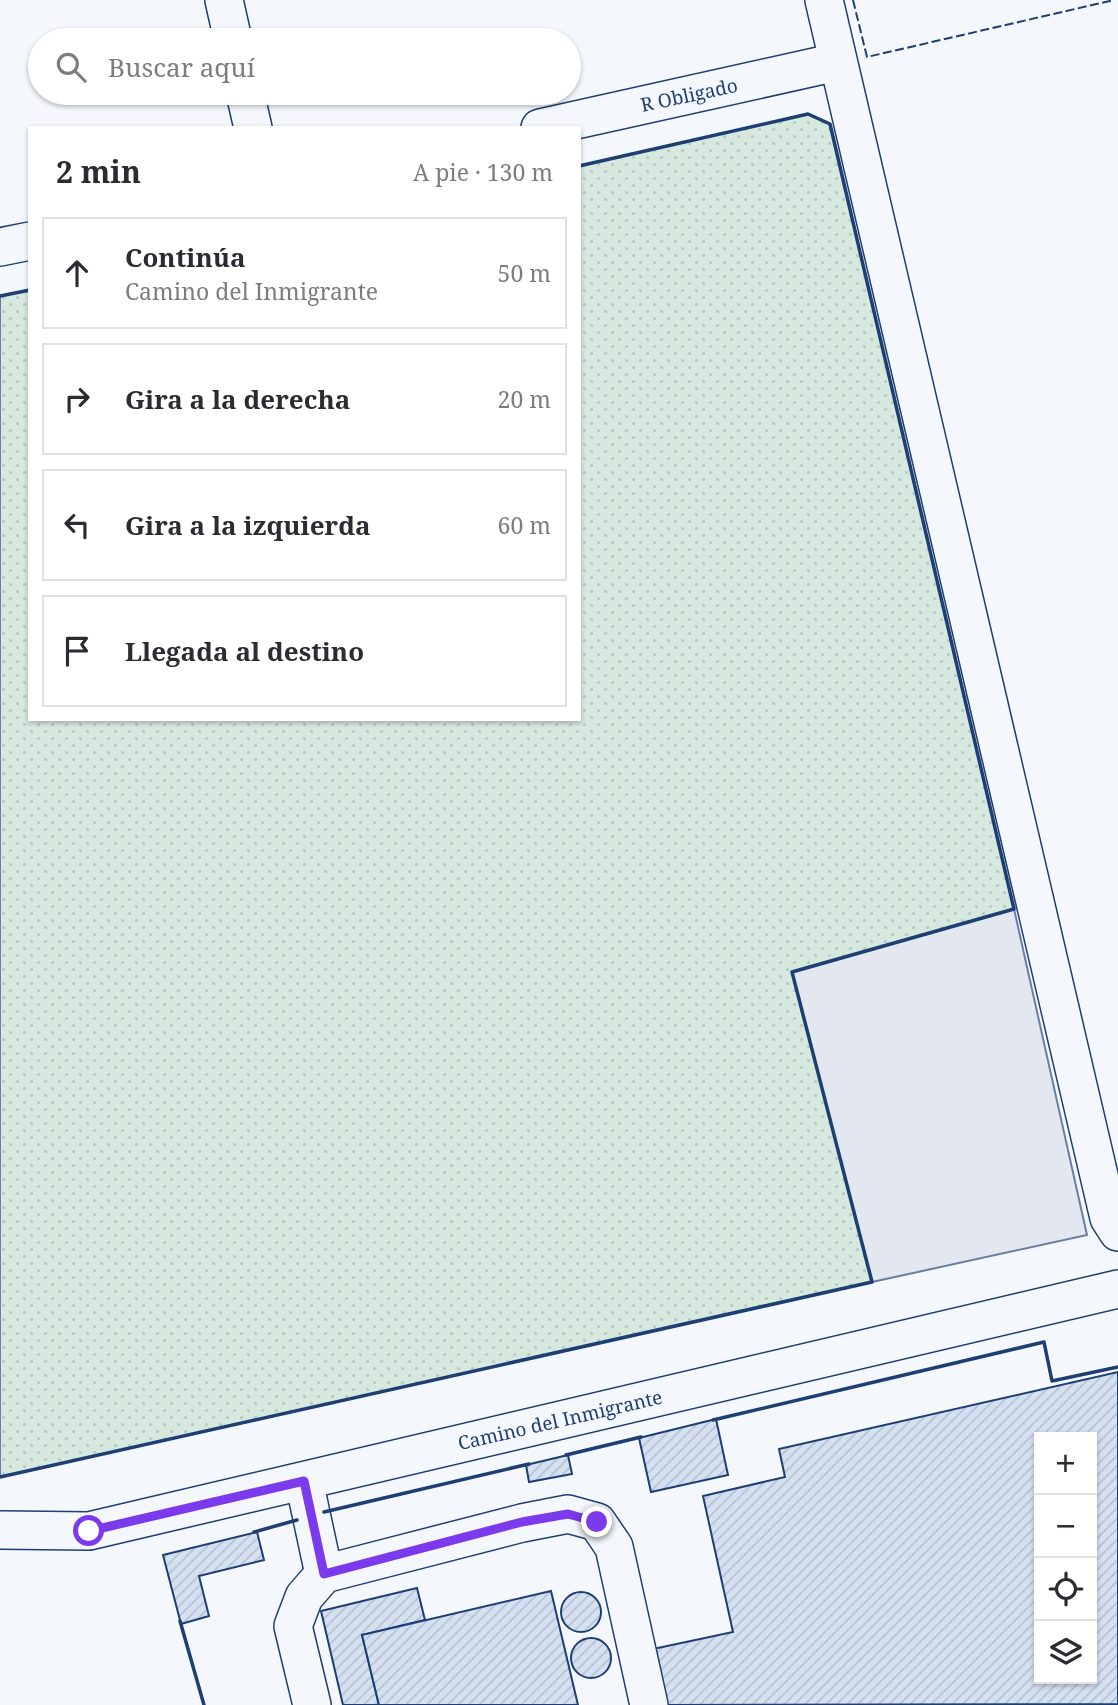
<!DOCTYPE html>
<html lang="es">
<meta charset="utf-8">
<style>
:root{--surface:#fff;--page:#f2f2f3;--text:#2b2b33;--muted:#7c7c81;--line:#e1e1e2}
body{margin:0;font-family:"Noto Serif",serif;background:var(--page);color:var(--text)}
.controls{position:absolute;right:21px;bottom:21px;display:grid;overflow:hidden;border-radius:0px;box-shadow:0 2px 5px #0004}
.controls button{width:63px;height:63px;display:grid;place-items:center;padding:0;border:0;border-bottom:2px solid var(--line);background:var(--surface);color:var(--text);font:35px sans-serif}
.stop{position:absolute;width:21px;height:21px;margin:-16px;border:5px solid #7c3aed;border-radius:50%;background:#fff}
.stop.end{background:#7c3aed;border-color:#fff;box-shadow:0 2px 7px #0008}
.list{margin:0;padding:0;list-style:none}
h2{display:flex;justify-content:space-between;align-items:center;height:91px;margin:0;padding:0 28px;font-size:30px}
h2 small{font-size:23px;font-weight:400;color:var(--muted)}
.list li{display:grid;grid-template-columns:46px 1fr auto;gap:21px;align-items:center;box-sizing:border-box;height:112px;margin:0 14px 14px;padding:0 14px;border:2px solid var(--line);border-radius:0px}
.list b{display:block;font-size:26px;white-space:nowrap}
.list p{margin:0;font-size:23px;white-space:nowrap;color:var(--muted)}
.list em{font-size:23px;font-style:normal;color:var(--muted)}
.icon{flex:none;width:38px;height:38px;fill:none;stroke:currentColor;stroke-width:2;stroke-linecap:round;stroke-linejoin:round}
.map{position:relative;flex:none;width:1118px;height:1705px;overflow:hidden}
.search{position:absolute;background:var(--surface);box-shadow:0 2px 5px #0004;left:28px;top:28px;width:553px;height:77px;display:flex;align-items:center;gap:18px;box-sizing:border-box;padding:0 24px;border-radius:38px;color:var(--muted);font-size:26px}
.panel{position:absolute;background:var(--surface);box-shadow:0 2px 5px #0004;left:28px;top:126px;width:553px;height:595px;border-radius:0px}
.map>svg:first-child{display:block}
.green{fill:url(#green-dots);stroke:#687fa3;stroke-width:2}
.parking{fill:#e3e8f0;stroke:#687fa3;stroke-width:2}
.building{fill:url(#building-hatch);stroke:#1d3f73;stroke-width:2;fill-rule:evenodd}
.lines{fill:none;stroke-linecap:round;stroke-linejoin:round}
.minor-casing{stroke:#1d3f73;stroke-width:40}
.minor{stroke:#f4f7fb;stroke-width:37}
.fence{stroke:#1d3f73;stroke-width:2;stroke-dasharray:9 3.5;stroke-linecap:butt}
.wall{stroke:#1d3f73;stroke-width:3.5}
.route{stroke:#7c3aed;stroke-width:9}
.labels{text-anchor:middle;stroke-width:5;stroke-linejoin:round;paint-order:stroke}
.street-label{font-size:19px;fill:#1d3f73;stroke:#f4f7fb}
</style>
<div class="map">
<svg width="1118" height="1705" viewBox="0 0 1118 1705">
<defs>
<pattern id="green-dots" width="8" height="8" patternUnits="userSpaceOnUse" patternTransform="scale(1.75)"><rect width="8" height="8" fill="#d7e8df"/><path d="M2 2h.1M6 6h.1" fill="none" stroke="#b8c8c3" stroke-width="1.8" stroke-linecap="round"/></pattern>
<pattern id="building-hatch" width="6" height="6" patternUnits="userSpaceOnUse" patternTransform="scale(1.75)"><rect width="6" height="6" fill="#d5e0f0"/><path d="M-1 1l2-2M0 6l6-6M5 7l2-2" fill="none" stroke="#b6c1d1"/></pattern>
</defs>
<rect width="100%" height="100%" fill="#f4f7fb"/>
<polygon class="green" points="808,114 830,124 1014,909 792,972 872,1282 0,1477 0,296 30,290 30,719 579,719 579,166"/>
<polygon class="parking" points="1014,909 1087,1235 872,1282 792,972"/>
<g class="building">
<path d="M1118,1372V1704L666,1705L653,1649L733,1632L703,1496L785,1477L779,1449ZM1039,1437H1092V1679H1039Z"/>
<polygon points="716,1419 728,1475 651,1492 639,1438"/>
<polygon points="568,1455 572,1474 529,1482 526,1465"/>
<polygon points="257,1532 264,1560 199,1576 209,1616 181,1624 163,1555"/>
<polygon points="417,1588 425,1620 362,1635 379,1705 343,1705 321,1611"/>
<polygon points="551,1591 578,1705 379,1705 362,1635"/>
<circle cx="581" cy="1612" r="20"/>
<circle cx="591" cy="1658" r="20"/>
</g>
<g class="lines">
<defs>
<g id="minor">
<polyline points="224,0 233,40"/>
<polyline points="824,0 1109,1218 1118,1232"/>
<polyline points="245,93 253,128"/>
<polyline points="540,128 837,62"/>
<polyline points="0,247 30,241"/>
<polyline points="304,1481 324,1574"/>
<polyline points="0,1530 89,1531 1118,1289"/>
<polyline points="312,1705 293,1626 304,1597 324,1574 522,1523 568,1514 597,1522 614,1547 649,1705"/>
</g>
</defs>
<use href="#minor" class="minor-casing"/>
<use href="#minor" class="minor"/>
<polyline class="fence" points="853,0 867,57 1114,0"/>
<g class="wall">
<polyline points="0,296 30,290"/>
<polyline points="713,1420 1044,1342 1052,1381 1118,1367"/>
<polyline points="566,1455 641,1437"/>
<polyline points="0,1477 872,1282 792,972 1014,909 830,124 808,114 579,166"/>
<polyline points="324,1512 529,1464"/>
<polyline points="254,1532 297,1520"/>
<polyline points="180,1621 204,1705"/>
</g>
</g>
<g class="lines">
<polyline class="route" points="89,1531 304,1481 324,1574 522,1522 568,1514 597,1522"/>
</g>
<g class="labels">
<g class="street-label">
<text transform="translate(689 95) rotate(-12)" y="7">R Obligado</text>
<text transform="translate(560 1420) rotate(-13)" y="7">Camino del Inmigrante</text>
</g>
</g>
</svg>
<div class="controls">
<button>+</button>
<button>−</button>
<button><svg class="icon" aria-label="locate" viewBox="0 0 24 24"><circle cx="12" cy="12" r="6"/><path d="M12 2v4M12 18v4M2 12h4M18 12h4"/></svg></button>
<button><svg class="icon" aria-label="layers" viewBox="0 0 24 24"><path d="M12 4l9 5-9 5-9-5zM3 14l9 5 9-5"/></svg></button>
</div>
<div class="stop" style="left:89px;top:1531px"></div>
<div class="stop end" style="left:597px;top:1522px"></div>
<div class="search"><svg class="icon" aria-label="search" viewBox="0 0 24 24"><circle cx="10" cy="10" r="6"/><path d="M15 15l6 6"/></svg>Buscar aquí</div>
<section class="panel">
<h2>2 min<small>A pie · 130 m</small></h2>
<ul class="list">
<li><svg class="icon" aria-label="ahead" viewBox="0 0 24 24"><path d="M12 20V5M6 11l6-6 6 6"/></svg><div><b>Continúa</b><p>Camino del Inmigrante</p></div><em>50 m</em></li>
<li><svg class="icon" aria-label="right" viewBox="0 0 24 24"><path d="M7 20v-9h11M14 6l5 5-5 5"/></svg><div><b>Gira a la derecha</b></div><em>20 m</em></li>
<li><svg class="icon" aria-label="left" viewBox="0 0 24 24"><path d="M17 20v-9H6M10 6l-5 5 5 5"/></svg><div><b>Gira a la izquierda</b></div><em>60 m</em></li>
<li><svg class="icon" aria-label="arrive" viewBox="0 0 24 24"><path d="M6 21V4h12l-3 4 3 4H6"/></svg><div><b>Llegada al destino</b></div></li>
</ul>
</section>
</div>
